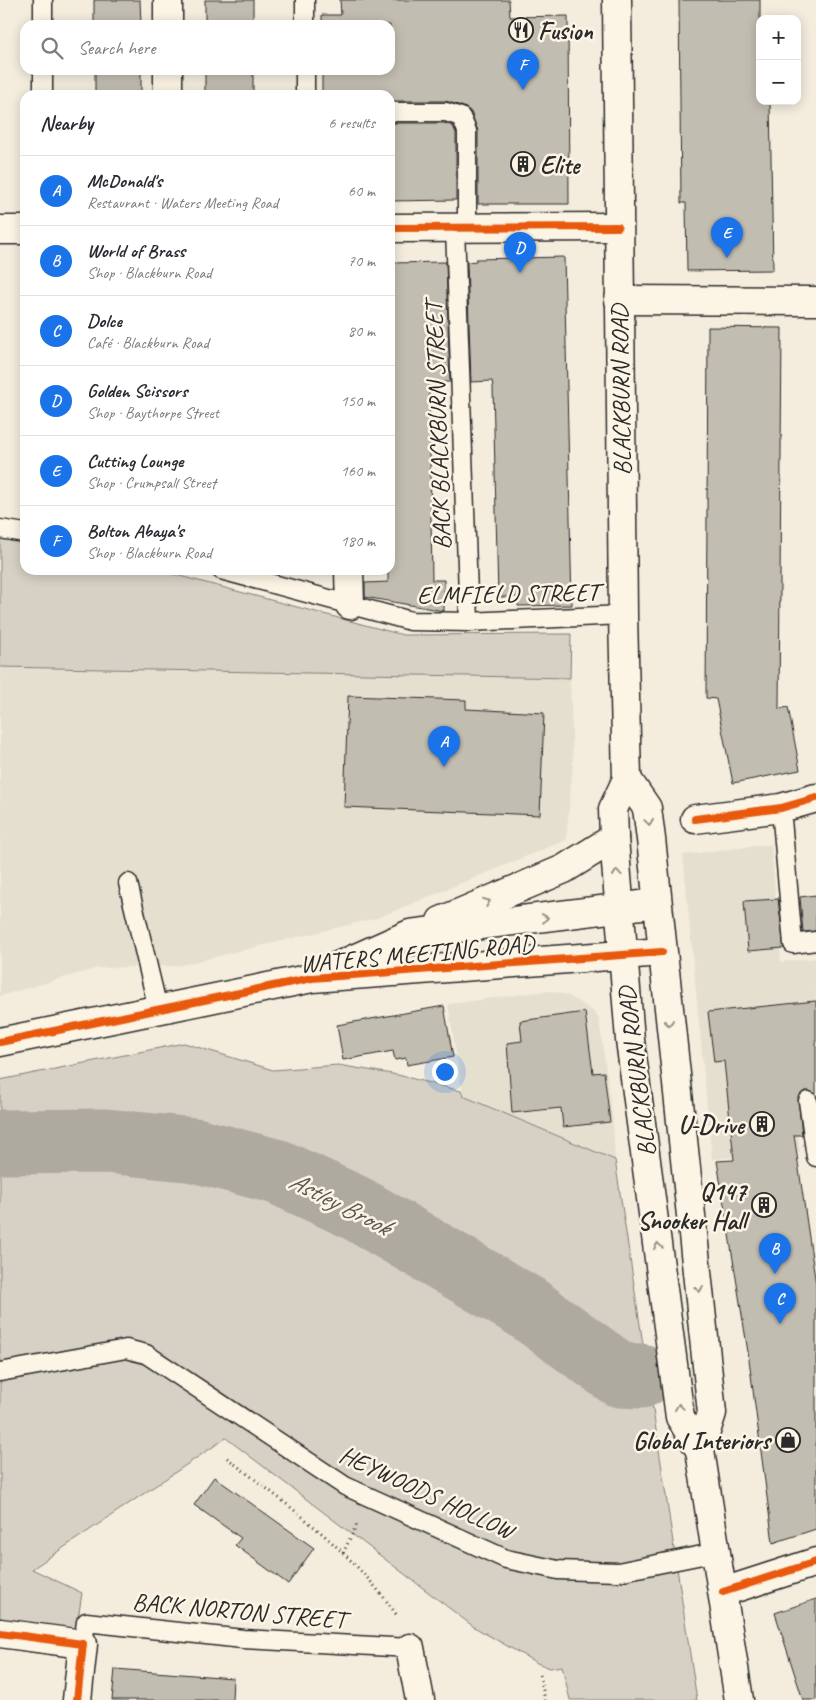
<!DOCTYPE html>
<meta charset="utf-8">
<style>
:root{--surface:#fff;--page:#f2f2f3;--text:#2b2b33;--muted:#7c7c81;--line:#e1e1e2;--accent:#1a73e8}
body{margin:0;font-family:Caveat,sans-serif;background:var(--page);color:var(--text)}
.controls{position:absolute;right:15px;top:15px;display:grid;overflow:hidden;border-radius:10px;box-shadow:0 2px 12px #0003}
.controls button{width:45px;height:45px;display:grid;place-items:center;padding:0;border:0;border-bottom:1px solid var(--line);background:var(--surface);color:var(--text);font:25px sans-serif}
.you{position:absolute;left:444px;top:1071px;width:18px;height:18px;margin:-12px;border:4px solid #fff;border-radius:50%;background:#1a73e8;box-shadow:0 0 0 8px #1a73e833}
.badge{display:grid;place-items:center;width:32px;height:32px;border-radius:50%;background:var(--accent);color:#fff;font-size:16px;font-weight:700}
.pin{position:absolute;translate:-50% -41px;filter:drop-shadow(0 1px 2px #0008)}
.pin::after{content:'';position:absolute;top:26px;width:18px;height:15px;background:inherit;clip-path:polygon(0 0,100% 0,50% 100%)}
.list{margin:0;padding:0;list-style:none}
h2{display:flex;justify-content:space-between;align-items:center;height:65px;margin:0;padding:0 20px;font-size:21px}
h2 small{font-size:16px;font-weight:400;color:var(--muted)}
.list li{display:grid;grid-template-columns:32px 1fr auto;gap:15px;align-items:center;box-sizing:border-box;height:70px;padding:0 20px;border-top:1px solid var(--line)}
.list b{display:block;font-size:19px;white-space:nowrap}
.list p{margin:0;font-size:16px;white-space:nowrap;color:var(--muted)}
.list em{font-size:16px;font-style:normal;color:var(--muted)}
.icon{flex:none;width:28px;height:28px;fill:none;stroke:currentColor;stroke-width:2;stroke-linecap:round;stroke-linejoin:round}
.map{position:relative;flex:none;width:816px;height:1700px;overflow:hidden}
.search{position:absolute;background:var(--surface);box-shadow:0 2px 12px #0003;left:20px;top:20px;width:375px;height:55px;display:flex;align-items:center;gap:12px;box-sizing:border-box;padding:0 18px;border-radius:15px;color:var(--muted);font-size:19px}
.panel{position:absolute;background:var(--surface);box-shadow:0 2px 12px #0003;left:20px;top:90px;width:375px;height:485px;border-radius:15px}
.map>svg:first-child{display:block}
.built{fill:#e5dfd0}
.green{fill:#d6d1c4;stroke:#807e78}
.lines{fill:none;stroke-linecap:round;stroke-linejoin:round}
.river{stroke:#afaaa0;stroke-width:65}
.building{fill:#c2bdb1;stroke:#2b2b2b}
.lane-casing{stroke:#2b2b2b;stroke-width:21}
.street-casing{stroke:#2b2b2b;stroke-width:31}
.secondary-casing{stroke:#2b2b2b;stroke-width:31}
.highway-casing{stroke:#2b2b2b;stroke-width:31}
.path{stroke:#2b2b2b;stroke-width:3;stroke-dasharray:1 4;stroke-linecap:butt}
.lane{stroke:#fcf5e5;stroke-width:18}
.street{stroke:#fcf5e5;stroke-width:28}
.secondary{stroke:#fcf5e5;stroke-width:28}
.highway{stroke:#fcf5e5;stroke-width:28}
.cycleway-casing{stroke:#fcf5e5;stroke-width:11}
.cycleway{stroke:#e8590c;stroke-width:8}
.oneway{stroke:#949088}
.labels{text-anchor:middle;stroke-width:5;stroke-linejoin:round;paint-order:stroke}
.poi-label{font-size:25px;font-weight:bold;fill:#2b2b2b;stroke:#fcf5e5;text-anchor:end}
.street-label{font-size:25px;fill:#2b2b2b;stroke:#fcf5e5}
.water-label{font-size:26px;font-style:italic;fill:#595754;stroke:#fcf5e5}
</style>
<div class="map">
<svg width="816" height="1700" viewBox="0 0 816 1700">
<rect width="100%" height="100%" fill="#f4edde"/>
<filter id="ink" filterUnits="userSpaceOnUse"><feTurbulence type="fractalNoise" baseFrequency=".02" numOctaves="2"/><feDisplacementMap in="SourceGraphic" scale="10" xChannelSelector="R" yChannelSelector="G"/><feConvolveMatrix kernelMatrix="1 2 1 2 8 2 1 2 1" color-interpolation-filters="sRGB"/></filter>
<g filter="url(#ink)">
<g class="built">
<polygon points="0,667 570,678 573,763 566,840 377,918 177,966 98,968 0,996"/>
<polygon points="771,844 781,962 816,958 816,1091 794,1096 800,1152 712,1159 683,855"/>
<polygon points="545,991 557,992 569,996 593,1011 599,1019 613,1121 615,1160 463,1096 448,1004"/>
</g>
<g class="green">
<polygon points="0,539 25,544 25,570 157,570 403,635 571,634 570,678 0,667"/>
<polygon points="184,1043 273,1070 338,1065 398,1075 461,1091 463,1096 615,1160 697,1700 570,1700 562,1666 550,1668 537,1663 474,1627 226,1438 32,1569 82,1593 72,1658 0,1648 0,1080"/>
</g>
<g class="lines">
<polyline class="river" points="0,1142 106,1141 195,1150 278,1172 356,1208 526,1307 620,1375 641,1376"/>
</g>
<g class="building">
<polygon points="94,0 140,0 141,25 94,25"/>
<rect x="205" y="0" width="48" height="25"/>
<polygon points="340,0 509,0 510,17 568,16 569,204 478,204 478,131 471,112 464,107 446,101 390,101 390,95 322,95 322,70 390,70 390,25 322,25 322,15 341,15"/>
<polygon points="679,0 760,0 760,101 770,101 773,270 687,271 686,203 681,203"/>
<rect x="95" y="70" width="46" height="25"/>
<rect x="205" y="70" width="48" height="25"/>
<polygon points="390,123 444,123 453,126 456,133 456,200 390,201"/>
<polygon points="564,257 572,605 518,606 518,597 498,597 493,387 492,381 471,382 467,262 476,261 476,259"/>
<polygon points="446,262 450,382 444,382 444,388 429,389 432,580 444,580 444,611 365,597 365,583 388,582 388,570 390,570 390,263"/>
<polygon points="708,327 782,328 779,709 788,707 800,770 733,783 716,699 706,698"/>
<polygon points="348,696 466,700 466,709 544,713 540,815 344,807"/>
<polygon points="816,895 816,931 803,932 800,897"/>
<polygon points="778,899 784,948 748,951 744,901"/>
<polygon points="816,1001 816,1094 806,1091 798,1097 802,1135 794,1135 816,1285 816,1529 773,1543 748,1352 717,1161 734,1160 724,1061 714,1062 708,1012"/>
<polygon points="444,1006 453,1057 407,1065 406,1058 395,1060 393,1051 343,1060 337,1025"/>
<polygon points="585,1012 593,1073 604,1072 610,1122 563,1127 561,1108 512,1113 507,1043 522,1041 520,1021"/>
<polygon points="214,1477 314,1548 288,1584 235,1545 241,1538 194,1505"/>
<polygon points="816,1599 816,1700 803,1700 775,1613"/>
<polygon points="115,1669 233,1678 232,1700 112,1700"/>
</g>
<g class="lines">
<defs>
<g id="lane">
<polyline points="43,0 43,25"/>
<polyline points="305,0 305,25"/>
<polyline points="43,70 43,95"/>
<polyline points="305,70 305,95"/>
<polyline points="390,112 446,112 461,117 467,131 467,227"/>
<polyline points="455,228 469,622"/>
<polyline points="0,529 25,533"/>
<polyline points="221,570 411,621 469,622 623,615"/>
<polyline points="781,808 793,944 816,941"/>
<polyline points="128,883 158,1009"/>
<polyline points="808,1101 816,1157"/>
<polyline points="0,1372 126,1349 146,1354 345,1486 506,1559 558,1570 618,1572 717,1552"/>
<polyline points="83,1644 86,1622 243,1639 410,1648"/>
</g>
<g id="street">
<polyline points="168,0 168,25"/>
<polyline points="168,70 168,95"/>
<polyline points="390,228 618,227"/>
<polyline points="0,230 25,230"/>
<polyline points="619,300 816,301"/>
<polyline points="349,570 350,605"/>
<polyline points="695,819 781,808 816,798"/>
<polyline points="723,1592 816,1562"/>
<polyline points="0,1633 83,1644 77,1700"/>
<polyline points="410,1648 420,1700"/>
</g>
<g id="secondary">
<polyline points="441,921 564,869 614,838"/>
<polyline points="329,970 410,934 657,903"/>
<polyline points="0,1042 312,978 662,952"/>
</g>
<g id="highway">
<polyline points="617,0 623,615 627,779 613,809 614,838 630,1040 680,1417 700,1450 739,1700"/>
<polyline points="627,779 647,808 651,839 712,1413 700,1450"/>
</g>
</defs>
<use href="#lane" class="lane-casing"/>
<use href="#street" class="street-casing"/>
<use href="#secondary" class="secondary-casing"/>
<use href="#highway" class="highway-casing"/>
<g class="path">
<path d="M227,1458C289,1506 354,1552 398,1617"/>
<polyline points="343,1553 358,1522"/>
<polyline points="540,1675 545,1700"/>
</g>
<use href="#lane" class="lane"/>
<use href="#street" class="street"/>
<use href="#secondary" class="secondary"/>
<use href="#highway" class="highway"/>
<defs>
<g id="cycleway">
<polyline points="390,228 618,227"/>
<polyline points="695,819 781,808 816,798"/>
<polyline points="0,1042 312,978 662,952"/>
<polyline points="723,1592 816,1562"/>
<polyline points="0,1633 83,1644 77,1700"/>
</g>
</defs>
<use href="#cycleway" class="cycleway-casing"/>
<use href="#cycleway" class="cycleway"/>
</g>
<defs><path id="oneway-chevron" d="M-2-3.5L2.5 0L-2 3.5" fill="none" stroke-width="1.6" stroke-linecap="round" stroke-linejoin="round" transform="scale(1.25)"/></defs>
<g class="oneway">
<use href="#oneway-chevron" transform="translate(649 822) rotate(82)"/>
<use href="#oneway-chevron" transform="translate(617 873) rotate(-95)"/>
<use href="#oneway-chevron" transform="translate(487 902) rotate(-22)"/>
<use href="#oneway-chevron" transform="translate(545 918) rotate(-8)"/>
<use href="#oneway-chevron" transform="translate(669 1023) rotate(84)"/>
<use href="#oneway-chevron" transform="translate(658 1246) rotate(-98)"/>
<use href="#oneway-chevron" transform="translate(699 1289) rotate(84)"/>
<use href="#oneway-chevron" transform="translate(679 1407) rotate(-98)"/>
</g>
</g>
<defs>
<symbol id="restaurant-ring" viewBox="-11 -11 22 22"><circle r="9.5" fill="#fcf5e5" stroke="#2b2b2b" stroke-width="1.5"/><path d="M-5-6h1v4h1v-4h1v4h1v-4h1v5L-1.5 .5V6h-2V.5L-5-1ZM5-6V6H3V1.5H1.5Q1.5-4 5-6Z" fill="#2b2b2b"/></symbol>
<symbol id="building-ring" viewBox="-11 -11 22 22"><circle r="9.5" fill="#fcf5e5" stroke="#2b2b2b" stroke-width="1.5"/><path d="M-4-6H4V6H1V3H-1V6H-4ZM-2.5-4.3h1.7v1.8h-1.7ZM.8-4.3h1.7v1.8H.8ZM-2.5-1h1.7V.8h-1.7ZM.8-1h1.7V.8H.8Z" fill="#2b2b2b"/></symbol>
<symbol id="shop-ring" viewBox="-11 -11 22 22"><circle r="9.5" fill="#fcf5e5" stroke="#2b2b2b" stroke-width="1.5"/><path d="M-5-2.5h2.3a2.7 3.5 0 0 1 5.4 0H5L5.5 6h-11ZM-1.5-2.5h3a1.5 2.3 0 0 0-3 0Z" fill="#2b2b2b"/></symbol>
</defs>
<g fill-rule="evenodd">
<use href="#restaurant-ring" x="507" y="16" width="28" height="28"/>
<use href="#building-ring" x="509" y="150" width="28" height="28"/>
<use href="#building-ring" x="748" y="1110" width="28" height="28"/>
<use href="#building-ring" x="750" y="1191" width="28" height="28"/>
<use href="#shop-ring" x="774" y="1426" width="28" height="28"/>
</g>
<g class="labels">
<g class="poi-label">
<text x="538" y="39" text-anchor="start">Fusion</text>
<text x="540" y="173" text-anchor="start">Elite</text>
<text x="744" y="1133">U-Drive</text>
<text x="746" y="1200">Q147<tspan x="746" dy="29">Snooker Hall</tspan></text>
<text x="770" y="1449">Global Interiors</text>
</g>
<g class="street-label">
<text transform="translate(620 390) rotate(-91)" y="9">BLACKBURN ROAD</text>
<text transform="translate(437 426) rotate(-92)" y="9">BACK BLACKBURN STREET</text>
<text transform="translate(508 593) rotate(-1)" y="9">ELMFIELD STREET</text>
<text transform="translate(417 953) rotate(-5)" y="9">WATERS MEETING ROAD</text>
<text transform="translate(636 1072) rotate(-97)" y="9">BLACKBURN ROAD</text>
<text transform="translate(427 1492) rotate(25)" y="9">HEYWOODS HOLLOW</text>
<text transform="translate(239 1610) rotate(5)" y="9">BACK NORTON STREET</text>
</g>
<g class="water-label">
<text transform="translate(340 1203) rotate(27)" y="9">Astley Brook</text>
</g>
</g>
</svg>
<div class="controls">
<button>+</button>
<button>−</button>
</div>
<div class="you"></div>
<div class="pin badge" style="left:444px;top:767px">A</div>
<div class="pin badge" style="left:775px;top:1274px">B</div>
<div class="pin badge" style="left:780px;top:1324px">C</div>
<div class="pin badge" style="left:520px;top:273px">D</div>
<div class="pin badge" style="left:727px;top:258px">E</div>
<div class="pin badge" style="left:523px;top:90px">F</div>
<div class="search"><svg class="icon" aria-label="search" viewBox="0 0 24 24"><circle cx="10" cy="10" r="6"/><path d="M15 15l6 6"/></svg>Search here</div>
<section class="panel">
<h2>Nearby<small>6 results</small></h2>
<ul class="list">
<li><span class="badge">A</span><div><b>McDonald's</b><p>Restaurant · Waters Meeting Road</p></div><em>60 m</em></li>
<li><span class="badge">B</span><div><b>World of Brass</b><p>Shop · Blackburn Road</p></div><em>70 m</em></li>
<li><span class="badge">C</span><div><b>Dolce</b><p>Café · Blackburn Road</p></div><em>80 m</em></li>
<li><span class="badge">D</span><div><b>Golden Scissors</b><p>Shop · Baythorpe Street</p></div><em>150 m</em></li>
<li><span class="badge">E</span><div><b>Cutting Lounge</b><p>Shop · Crumpsall Street</p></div><em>160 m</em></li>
<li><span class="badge">F</span><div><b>Bolton Abaya's</b><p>Shop · Blackburn Road</p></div><em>180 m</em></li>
</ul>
</section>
</div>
